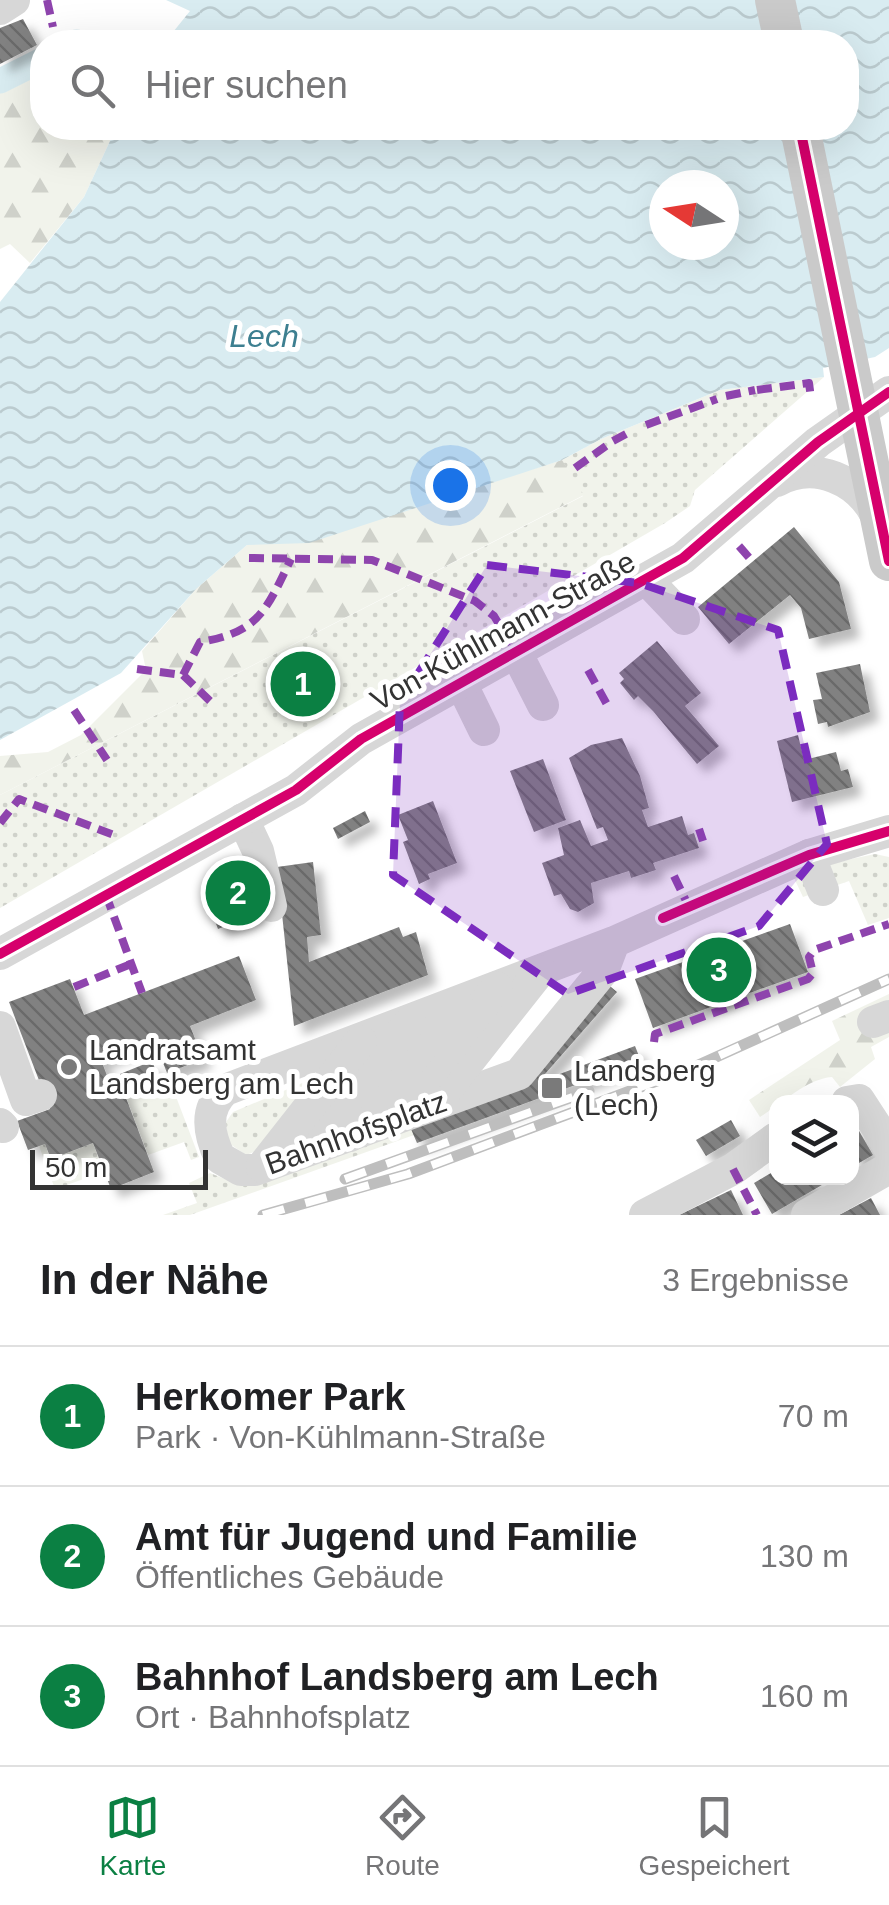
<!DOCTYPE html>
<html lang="de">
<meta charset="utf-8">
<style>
:root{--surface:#fff;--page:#f2f2f2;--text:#202124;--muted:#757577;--line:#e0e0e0;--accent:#0b8043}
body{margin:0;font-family:Helvetica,sans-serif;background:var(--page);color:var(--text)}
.controls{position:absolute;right:30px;bottom:30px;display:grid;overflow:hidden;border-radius:20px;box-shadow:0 10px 40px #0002}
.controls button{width:90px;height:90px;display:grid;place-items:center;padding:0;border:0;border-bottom:2px solid var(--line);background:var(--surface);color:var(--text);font:50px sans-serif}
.compass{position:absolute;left:649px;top:170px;width:90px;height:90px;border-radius:50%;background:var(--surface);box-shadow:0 10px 40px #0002;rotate:282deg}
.scale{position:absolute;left:30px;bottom:25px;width:178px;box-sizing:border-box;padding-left:10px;border:5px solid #333;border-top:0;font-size:28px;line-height:35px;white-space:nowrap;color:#333;-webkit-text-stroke:8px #fff;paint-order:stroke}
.you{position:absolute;left:450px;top:485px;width:35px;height:35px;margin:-25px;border:8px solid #fff;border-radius:50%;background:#1a73e8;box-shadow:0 0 0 15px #1a73e833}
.badge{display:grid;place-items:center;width:65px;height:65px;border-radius:50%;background:var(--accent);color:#fff;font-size:32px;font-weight:700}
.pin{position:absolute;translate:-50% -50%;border:5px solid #fff;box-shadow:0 2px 10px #0006}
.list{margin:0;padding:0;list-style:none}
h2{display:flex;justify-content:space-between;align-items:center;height:130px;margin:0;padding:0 40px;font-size:42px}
h2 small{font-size:32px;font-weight:400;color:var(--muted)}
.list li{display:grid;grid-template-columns:65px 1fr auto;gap:30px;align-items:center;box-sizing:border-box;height:140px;padding:0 40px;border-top:2px solid var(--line)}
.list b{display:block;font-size:38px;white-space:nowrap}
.list p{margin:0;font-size:32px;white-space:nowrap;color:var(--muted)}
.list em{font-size:32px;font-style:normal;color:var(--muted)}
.icon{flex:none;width:55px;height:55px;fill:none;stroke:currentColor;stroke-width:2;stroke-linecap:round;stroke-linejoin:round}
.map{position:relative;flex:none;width:889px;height:1215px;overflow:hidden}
.search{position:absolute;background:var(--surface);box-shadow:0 10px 40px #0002;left:30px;right:30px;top:30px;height:110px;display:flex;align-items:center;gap:25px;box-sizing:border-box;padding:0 35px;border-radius:40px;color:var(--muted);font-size:38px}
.sheet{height:550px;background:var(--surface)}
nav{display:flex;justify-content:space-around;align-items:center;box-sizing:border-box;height:140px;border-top:2px solid var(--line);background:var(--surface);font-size:28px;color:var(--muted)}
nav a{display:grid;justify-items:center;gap:5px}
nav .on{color:var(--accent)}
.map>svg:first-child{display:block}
.green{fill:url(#green-dots)}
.forest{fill:url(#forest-firs)}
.water{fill:url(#water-waves);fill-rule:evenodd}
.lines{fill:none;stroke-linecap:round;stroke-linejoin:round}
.canal{stroke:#d9ecf1;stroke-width:25}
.building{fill:url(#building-back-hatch);filter:url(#shadow)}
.minor{stroke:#d7d7d7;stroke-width:32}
.major{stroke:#cacaca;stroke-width:40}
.rail-casing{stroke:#bebebe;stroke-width:11}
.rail{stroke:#fff;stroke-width:8;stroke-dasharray:22;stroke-linecap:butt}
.quiet{stroke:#8e44ad;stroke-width:8;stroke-dasharray:15 8;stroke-linecap:butt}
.cycleway-casing{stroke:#fff;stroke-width:16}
.cycleway{stroke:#d6006c;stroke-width:10}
.marked{fill:#7b2cbf;fill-opacity:0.2;stroke:#7b2cbf;stroke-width:8;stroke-dasharray:20 12;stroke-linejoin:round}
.poi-dot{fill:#7a7a7a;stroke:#fff;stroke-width:4}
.labels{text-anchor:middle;stroke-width:10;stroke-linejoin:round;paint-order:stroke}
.street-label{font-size:30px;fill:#333;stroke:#fff}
.poi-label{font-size:30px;fill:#333;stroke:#fff;text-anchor:start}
.water-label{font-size:32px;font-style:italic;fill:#3d7f90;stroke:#fff}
</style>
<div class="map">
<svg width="889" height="1215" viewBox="0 0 889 1215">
<defs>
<pattern id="green-dots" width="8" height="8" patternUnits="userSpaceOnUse" patternTransform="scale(2.5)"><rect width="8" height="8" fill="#f1f3eb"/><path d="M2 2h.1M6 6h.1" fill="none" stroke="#cfd1ca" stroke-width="1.8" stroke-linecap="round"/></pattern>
<pattern id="forest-firs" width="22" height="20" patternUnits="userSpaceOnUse" patternTransform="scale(2.5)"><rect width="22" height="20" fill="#f1f3eb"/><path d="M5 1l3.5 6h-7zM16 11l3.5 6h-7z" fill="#cfd1ca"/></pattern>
<pattern id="water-waves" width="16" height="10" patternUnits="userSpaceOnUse" patternTransform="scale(2.5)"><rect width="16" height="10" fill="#d9ecf1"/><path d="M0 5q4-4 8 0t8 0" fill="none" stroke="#bbcbcf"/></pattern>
<pattern id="building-back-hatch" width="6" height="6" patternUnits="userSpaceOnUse" patternTransform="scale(2.5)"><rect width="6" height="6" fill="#818181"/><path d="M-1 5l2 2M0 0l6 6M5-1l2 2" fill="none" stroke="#6a6a6a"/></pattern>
<filter id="shadow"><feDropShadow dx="9" dy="9" stdDeviation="5" flood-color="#0004"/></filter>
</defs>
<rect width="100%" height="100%" fill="#fff"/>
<g class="green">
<polygon points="824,377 695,490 690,506 665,523 0,908 0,795 583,496 562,460 601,439 720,390"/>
<polygon points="875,854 889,857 889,918 868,925 849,881 803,897 794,878 832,863"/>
<polygon points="167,1073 199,1157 191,1160 184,1142 148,1155 123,1089"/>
<polygon points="319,1076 267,1147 246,1155 227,1142 226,1122 233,1112"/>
<polygon points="411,1129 414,1135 190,1215 163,1215 197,1203 189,1183 210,1173 235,1183"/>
<polygon points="93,1143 104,1172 55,1189 39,1146 45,1144 51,1159"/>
</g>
<g class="forest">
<polygon points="42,64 42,128 116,128 84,197 30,263 10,244 0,249 0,84"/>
<polygon points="562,460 584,495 0,795 0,756 48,752 81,735 146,670 142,651 196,589 247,545 459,492"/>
<path d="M889,994V1037L871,1047L875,1059L840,1087L832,1077C806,1079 780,1105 760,1117L749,1100L840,1040L832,1021Z"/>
</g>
<path class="water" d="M166,0H889V348L875,357L823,368L824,377L720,390L601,439L562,460L309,543L247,545L196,589L121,673L0,740V302L84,197L116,128H846V42H165L190,11ZM664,185H724V245H664Z"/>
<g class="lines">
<g class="canal">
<polyline points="76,42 77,42"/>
<polyline points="0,81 42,60"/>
</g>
</g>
<g class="building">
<polygon points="23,19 37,45 0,64 0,28"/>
<polygon points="794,527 839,582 851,629 809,639 801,608 790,595 729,644 698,607"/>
<polygon points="657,641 701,693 685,706 719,746 697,764 653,711 638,696 634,700 620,683 624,679 619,673"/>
<polygon points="860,664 870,712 828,727 827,722 818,724 813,700 822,699 816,673"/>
<polygon points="798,735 804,760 836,752 841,771 848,769 853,787 792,802 777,741"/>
<polygon points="622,738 640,776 649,808 642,810 648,827 682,816 688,835 694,833 699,848 653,863 656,870 631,878 629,871 591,883 594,903 578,912 570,909 561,894 554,896 542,863 564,855 558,828 580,820 591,846 608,840 603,827 597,829 569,758 591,745"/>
<polygon points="543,759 566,820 534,832 510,771"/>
<polygon points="433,801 457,863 428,874 430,879 419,884 403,842 408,840 398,815"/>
<polygon points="365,811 370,822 338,839 333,828"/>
<polygon points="313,862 321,935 307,937 309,962 399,927 403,937 416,932 428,975 294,1026 277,867"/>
<polygon points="246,882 258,913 218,929 206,897"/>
<polygon points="790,924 808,972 653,1028 635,979"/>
<polygon points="239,956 256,1000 190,1026 203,1059 167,1073 154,1039 101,1060 111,1086 120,1082 154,1172 111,1189 93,1143 51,1159 45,1144 28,1150 17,1121 50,1109 9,1002 70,979 84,1015"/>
<polygon points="605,982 617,992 538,1082 635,1046 641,1061 417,1143 411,1129 507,1093"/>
<polygon points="152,1061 158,1076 125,1088 120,1074"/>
<polygon points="731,1120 740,1136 706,1156 696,1140"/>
<polygon points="855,1124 873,1155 852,1167 852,1126"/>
<polygon points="776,1170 776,1178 834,1178 772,1214 754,1183"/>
<polygon points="731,1190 743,1215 679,1215"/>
<polygon points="871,1198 880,1215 839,1215"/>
</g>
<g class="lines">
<g class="minor">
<polyline points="0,9 14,0"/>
<path d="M777,481C815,460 859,480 877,517"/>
<polyline points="646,579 684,619"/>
<polyline points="516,652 543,705"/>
<polyline points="461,683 484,730"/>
<polyline points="243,819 258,851 271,906"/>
<polyline points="809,855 823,890"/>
<path d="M614,942L603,971L519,1074L255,1170H241L220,1158C209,1135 203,1110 225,1090L614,942L809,855L889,831"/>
<polyline points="0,954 296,790 361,739 683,558 818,442 889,392"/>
<polyline points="873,1022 889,1016"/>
<polyline points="0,1027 26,1100 41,1095"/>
<polyline points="847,1102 859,1100 889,1146"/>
<polyline points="435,1104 540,971"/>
<polyline points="397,1116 497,987"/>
<polyline points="0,1124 3,1127"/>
<polyline points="350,1136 457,1003"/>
<polyline points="306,1151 410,1022"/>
<polyline points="262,1167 361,1041"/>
<polyline points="645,1215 733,1169 776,1138"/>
<polyline points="807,1215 889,1168"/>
</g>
<g class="major">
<polyline points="775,0 784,42"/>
<polyline points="800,128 889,561"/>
</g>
<defs>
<g id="rail">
<polyline points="345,1179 589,1091"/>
<polyline points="263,1215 408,1174 694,1067 889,979"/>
</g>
</defs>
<use href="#rail" class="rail-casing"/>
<use href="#rail" class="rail"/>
<g class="quiet">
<polyline points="47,0 53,27"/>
<polyline points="757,390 809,383 811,398"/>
<polyline points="726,396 755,390"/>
<polyline points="646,425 717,399"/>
<polyline points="613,441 626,434"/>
<polyline points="575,468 606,446"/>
<polyline points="739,546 753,562"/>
<polyline points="249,558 372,560 475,601 494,616 516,652"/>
<polyline points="137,669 183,675 210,701"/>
<polyline points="588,670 610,710"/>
<path d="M183,675L200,642C260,632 266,610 291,559"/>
<polyline points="74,710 107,760"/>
<polyline points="0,823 19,799 114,835"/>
<polyline points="699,829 703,841"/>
<polyline points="674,876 688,905"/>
<polyline points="106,895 142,993"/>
<polyline points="74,987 131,964"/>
<polyline points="654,1042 655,1034 808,979 813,973 809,957 814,950 889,924"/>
<polyline points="733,1169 757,1215"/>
</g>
<defs>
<g id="cycleway">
<polyline points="800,128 889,561"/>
<polyline points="663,918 809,855 889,831"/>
<polyline points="0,954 296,790 361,739 683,558 818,442 889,392"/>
</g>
</defs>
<use href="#cycleway" class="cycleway-casing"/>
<use href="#cycleway" class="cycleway"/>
</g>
<path class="marked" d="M487,565L639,583L778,630L827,844L759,926L568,994L393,875L400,702Z"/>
<g class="poi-dot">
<circle cx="69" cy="1067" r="10"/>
<rect x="540" y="1076" width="24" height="24" rx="5"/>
</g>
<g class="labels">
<g class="street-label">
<text transform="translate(503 631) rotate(-29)" y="10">Von-Kühlmann-Straße</text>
<text transform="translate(356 1133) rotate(-20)" y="10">Bahnhofsplatz</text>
</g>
<g class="poi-label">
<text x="89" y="1060">Landratsamt<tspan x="89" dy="34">Landsberg am Lech</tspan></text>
<text x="574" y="1081">Landsberg<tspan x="574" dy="34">(Lech)</tspan></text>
</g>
<g class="water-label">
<text x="264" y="347">Lech</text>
</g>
</g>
</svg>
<div class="controls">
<button><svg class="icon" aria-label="layers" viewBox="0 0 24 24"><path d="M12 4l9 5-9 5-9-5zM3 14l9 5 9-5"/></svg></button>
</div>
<svg class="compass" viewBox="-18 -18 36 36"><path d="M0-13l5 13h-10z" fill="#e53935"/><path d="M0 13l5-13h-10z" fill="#757577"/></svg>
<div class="scale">50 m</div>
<div class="you"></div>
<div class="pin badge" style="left:303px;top:684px">1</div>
<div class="pin badge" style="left:238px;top:893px">2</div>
<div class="pin badge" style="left:719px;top:970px">3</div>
<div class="search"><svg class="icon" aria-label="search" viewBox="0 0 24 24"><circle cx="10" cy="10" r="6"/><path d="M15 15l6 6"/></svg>Hier suchen</div>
</div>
<section class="sheet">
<h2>In der Nähe<small>3 Ergebnisse</small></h2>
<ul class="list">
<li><span class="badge">1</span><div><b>Herkomer Park</b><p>Park · Von-Kühlmann-Straße</p></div><em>70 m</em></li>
<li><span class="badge">2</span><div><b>Amt für Jugend und Familie</b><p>Öffentliches Gebäude</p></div><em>130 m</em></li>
<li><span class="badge">3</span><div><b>Bahnhof Landsberg am Lech</b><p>Ort · Bahnhofsplatz</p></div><em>160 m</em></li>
</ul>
</section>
<nav>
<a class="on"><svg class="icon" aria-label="map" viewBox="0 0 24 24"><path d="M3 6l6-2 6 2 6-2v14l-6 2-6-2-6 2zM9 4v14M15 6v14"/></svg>Karte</a>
<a><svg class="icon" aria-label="directions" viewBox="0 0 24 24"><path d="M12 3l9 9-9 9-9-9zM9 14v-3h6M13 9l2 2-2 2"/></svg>Route</a>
<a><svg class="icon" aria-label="saved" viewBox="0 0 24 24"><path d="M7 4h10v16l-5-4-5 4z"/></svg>Gespeichert</a>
</nav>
